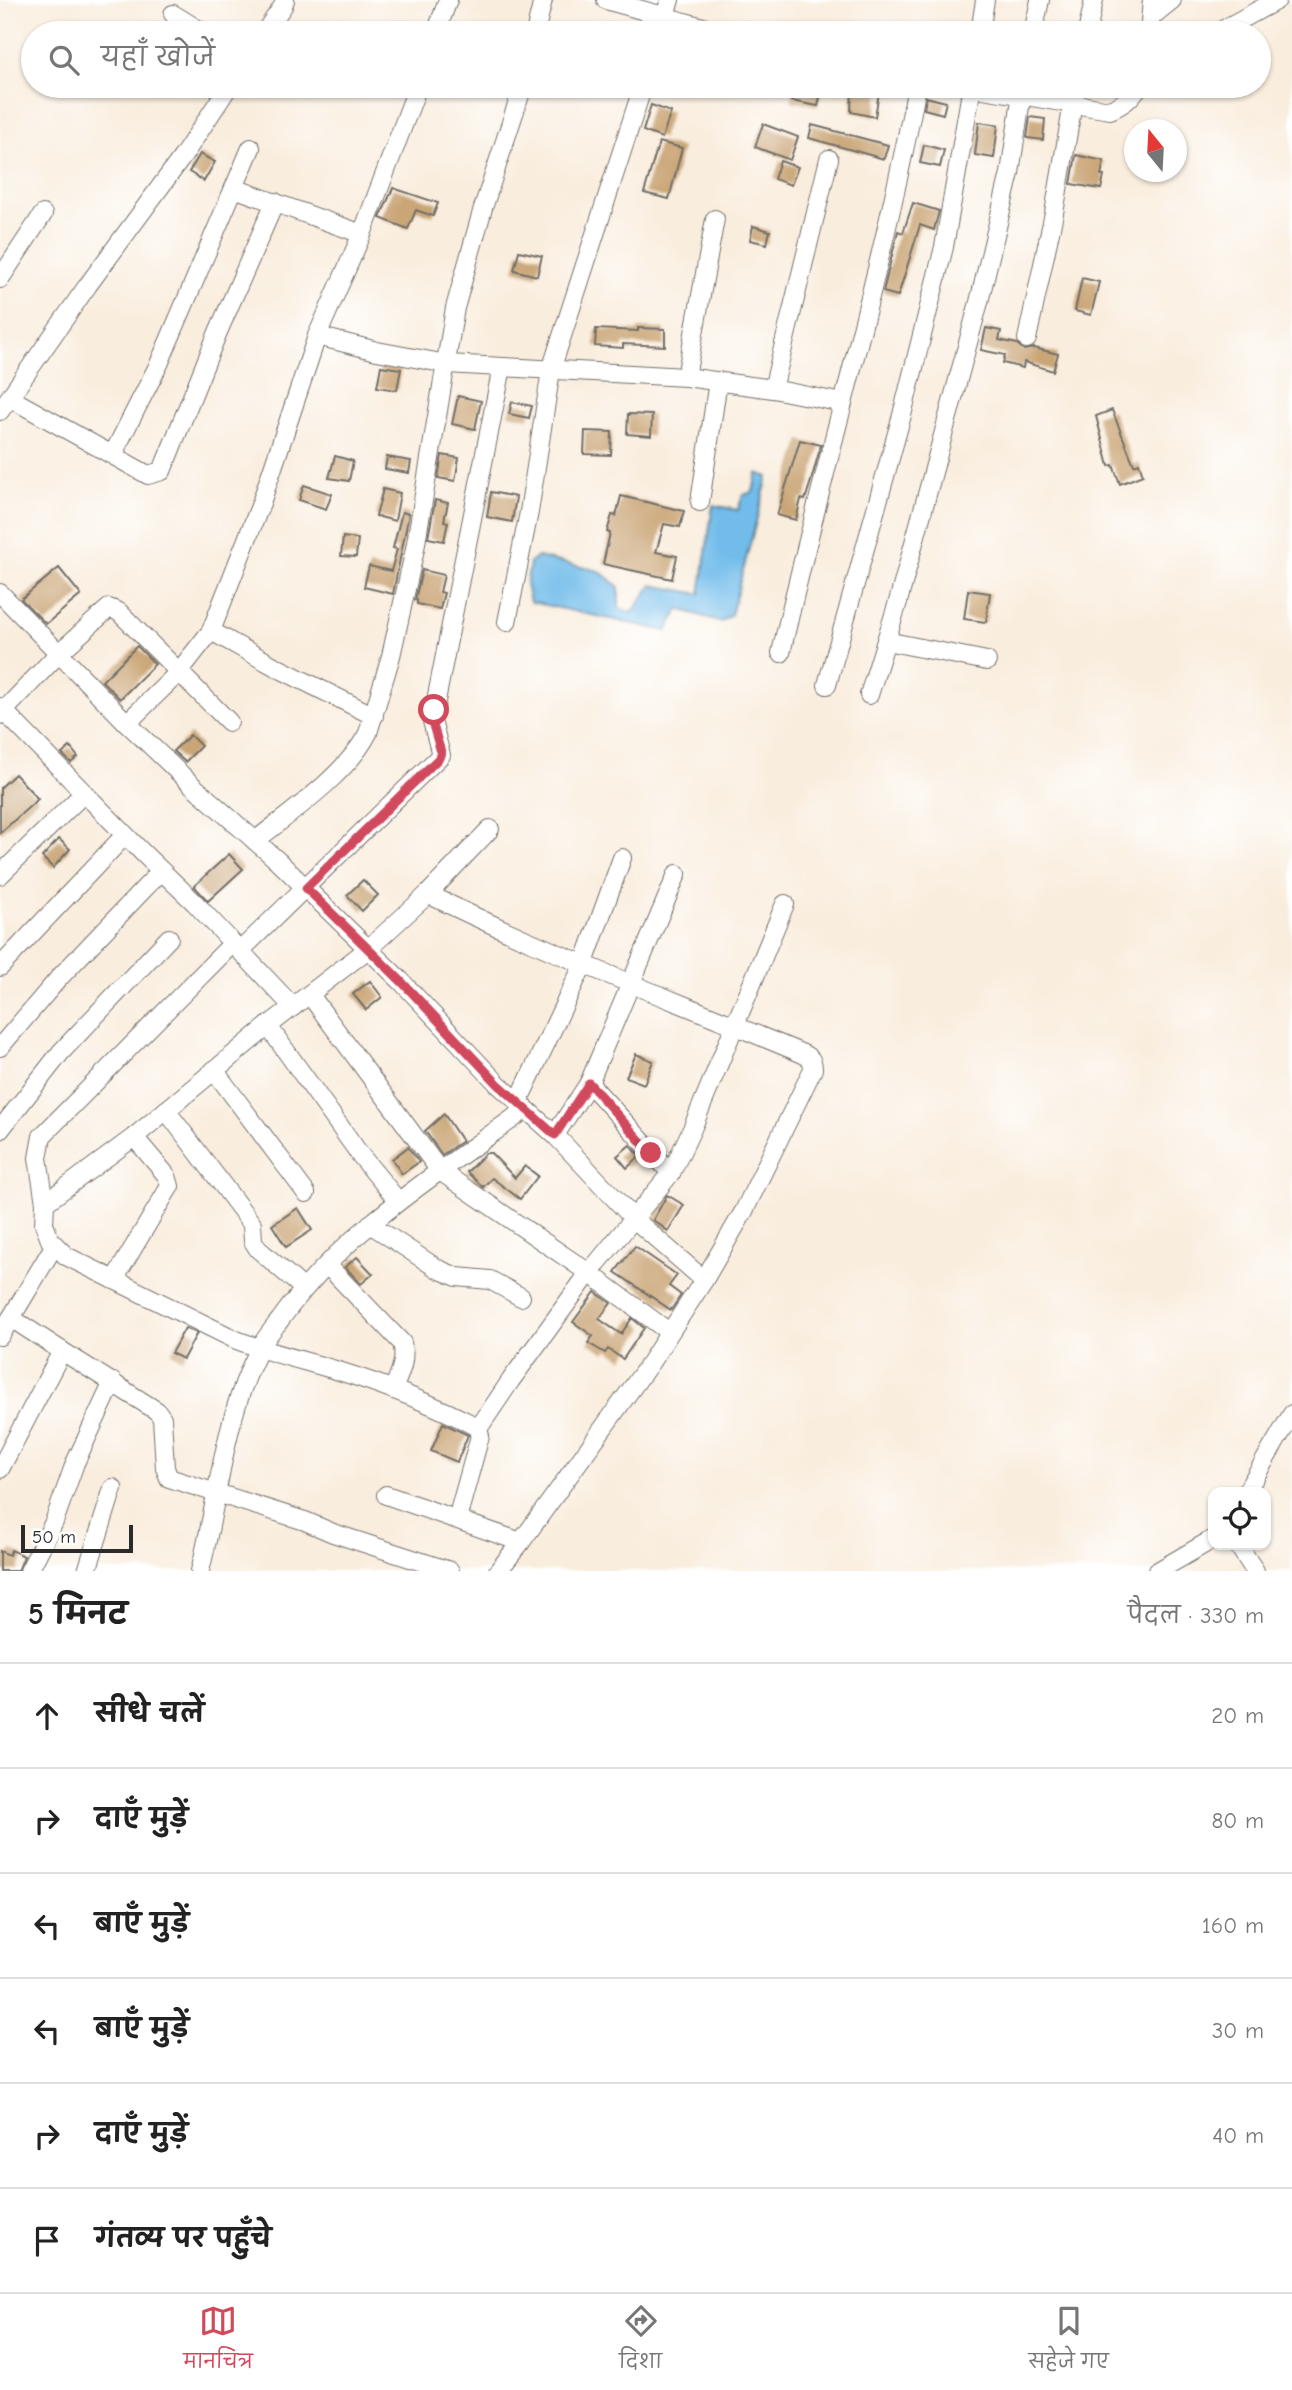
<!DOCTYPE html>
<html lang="hi">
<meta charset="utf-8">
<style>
:root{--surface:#fff;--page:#f2f2f2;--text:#222;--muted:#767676;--line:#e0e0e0;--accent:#d1495b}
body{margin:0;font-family:"Comic Neue","Playpen Sans Deva",sans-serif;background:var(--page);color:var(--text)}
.controls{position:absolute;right:21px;bottom:21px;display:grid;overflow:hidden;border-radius:14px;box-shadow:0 2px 5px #0004}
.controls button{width:63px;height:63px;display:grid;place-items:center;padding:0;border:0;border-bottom:2px solid var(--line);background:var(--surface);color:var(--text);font:35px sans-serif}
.compass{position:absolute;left:1124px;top:119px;width:63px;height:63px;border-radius:50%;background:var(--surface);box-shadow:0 2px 5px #0004;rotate:342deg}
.scale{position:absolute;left:21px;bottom:18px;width:112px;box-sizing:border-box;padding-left:7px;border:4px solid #2b2b2b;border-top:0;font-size:19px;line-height:24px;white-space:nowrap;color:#2b2b2b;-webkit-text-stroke:5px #fff;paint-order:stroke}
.stop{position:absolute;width:21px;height:21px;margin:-16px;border:5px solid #d1495b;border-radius:50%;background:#fff}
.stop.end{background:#d1495b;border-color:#fff;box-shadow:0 2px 7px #0008}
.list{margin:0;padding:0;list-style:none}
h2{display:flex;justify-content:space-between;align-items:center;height:91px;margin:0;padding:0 28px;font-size:30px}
h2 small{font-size:23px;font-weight:400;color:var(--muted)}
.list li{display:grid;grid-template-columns:46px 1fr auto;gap:21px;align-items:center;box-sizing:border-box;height:105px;padding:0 28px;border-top:2px solid var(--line)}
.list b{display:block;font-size:26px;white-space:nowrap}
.list em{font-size:23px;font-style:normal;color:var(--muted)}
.icon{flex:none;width:38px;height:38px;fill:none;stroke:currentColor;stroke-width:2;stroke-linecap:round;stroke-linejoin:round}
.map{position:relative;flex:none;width:1292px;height:1571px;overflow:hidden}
.search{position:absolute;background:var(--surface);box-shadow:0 2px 5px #0004;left:21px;right:21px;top:21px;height:77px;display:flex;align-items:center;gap:18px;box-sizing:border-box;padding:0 24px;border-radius:38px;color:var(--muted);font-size:26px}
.sheet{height:721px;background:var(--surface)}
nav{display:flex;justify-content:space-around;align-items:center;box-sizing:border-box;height:98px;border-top:2px solid var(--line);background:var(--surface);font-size:19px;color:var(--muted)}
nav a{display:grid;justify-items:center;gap:4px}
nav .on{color:var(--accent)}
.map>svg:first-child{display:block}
.water{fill:#71bcea;stroke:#4e748a;stroke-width:2}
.building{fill:#caa677}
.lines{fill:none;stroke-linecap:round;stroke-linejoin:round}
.minor-casing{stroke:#736f69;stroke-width:20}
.minor{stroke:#fff;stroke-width:18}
.route{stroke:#d1495b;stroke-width:9}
</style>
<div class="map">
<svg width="1292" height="1571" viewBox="0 0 1292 1571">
<rect width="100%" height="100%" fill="#fff"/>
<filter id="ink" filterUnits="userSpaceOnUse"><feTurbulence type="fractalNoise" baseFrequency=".0143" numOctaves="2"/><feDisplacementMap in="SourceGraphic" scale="14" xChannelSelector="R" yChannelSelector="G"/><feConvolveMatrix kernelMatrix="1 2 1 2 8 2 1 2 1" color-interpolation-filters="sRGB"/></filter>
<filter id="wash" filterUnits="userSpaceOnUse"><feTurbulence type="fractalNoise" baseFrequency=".00686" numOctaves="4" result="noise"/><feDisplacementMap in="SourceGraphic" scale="28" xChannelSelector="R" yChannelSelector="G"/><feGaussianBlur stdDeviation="1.57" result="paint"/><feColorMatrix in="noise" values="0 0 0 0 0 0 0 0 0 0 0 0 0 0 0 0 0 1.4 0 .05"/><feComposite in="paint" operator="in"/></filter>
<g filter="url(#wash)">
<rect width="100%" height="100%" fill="#f9eddd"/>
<polygon class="water" points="757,473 768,477 731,615 721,622 679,609 667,631 530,602 526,585 530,563 538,557 599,571 619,587 619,608 632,613 652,585 700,594 713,505 738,510 743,495 753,492"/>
<g id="blocks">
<g class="building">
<polygon points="852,86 880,86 875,117 851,112"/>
<polygon points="794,87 821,93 818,106 791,101"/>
<polygon points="926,97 946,102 943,114 924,109"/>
<polygon points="651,105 671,112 662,138 643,131"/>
<polygon points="1030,117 1045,119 1043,140 1027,138"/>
<polygon points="979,122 998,125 994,158 975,155"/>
<polygon points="763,124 798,137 790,160 755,147"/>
<polygon points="812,125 888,145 884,159 809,138"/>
<polygon points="659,142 682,148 669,199 644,193"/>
<polygon points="924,145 944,150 940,167 920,163"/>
<polygon points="200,154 215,162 204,181 189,172"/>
<polygon points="1076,155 1104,161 1101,175 1104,176 1101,189 1071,184"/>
<polygon points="780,161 798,167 791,185 774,179"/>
<polygon points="393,188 438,203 433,216 416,210 408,229 380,218"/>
<polygon points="913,203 939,211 934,230 920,225 898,296 883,292 898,231 903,233"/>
<polygon points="753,226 770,231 767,244 750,240"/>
<polygon points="519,251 542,256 537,276 514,270"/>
<polygon points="1082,278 1099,282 1091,315 1075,311"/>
<polygon points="638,328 665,329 665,346 623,344 623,348 595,346 596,329 638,331"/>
<polygon points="986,328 1001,331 999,340 1017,344 1024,350 1034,348 1058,354 1053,371 1024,362 1023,368 1003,363 1005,355 981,350"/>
<polygon points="381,366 401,369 397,390 377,387"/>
<polygon points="458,396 481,401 475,429 452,424"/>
<polygon points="512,402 532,406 529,418 509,414"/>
<polygon points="1112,410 1134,465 1139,463 1143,475 1120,484 1113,465 1109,466 1096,416"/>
<polygon points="628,414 652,415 651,436 627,434"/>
<polygon points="585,431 612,432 611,455 584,454"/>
<polygon points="800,440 821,445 811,481 805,500 801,499 796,520 777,515"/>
<polygon points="442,455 459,458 455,481 438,478"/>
<polygon points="335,456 353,461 349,481 329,478"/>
<polygon points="387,457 411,461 409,473 385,469"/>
<polygon points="304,485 332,494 326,509 299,500"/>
<polygon points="383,489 400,493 395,521 376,516"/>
<polygon points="491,492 516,497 512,522 487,517"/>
<polygon points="621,496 684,511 680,527 664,524 656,552 677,556 672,579 603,564 610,533 607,532 612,515 616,516"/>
<polygon points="435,500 448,503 444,521 448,522 444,541 428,538"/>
<polygon points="402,512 409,514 393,594 364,587 369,566 391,571 397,549 393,548"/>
<polygon points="343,537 358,539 356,557 341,556"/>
<polygon points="59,568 81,595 46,624 21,599"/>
<polygon points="422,570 444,575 440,592 444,593 440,609 417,604 417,600 415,600"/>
<polygon points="968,590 990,593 986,622 964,619"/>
<polygon points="137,646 155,664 120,699 102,681"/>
<polygon points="190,735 201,746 185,762 173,751"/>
<polygon points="70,747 78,757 71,763 62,754"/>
<polygon points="15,774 38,799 0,833 0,788"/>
<polygon points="59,839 70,849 53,868 42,857"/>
<polygon points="229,854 243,869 208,901 194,886"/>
<polygon points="363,880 378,895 362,911 347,895"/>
<polygon points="370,981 382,997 366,1010 353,994"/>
<polygon points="636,1054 653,1061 644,1084 626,1077"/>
<polygon points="444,1114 462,1141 442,1155 425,1131"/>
<polygon points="630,1145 640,1156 627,1168 617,1156"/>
<polygon points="408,1147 419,1162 402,1174 392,1159"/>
<polygon points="486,1153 491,1153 515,1178 525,1166 538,1176 520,1199 492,1178 483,1187 467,1172"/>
<polygon points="667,1195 684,1205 668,1231 653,1220"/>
<polygon points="298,1208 312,1230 286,1247 272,1225"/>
<polygon points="635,1246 677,1275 669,1286 681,1295 671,1310 615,1272"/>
<polygon points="357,1257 373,1274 361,1284 345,1267"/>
<polygon points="595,1292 611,1303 599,1319 621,1334 632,1318 644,1328 623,1359 608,1349 605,1353 588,1343 593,1336 573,1322"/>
<polygon points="185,1328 197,1333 183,1359 171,1353"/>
<polygon points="443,1423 468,1435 457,1462 431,1451"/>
<polygon points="11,1550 24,1556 18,1571 0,1571 0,1551 9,1555"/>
</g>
</g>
</g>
<g filter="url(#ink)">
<use href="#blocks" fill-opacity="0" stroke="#736f69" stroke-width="2"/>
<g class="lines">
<defs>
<g id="minor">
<polyline points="606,0 724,33"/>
<polyline points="173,14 204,33"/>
<polyline points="1151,17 1172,0"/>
<polyline points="264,33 283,6 285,0"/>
<polyline points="436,33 448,0"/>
<polyline points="535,33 543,0"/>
<polyline points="659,33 670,0"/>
<polyline points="980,33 985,0"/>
<polyline points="1033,33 1040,0"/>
<polyline points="1087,33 1094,0"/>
<polyline points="1149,33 1152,0"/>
<polyline points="1217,33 1277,0"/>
<path d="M965,86L1110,110C1124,104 1131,98 1139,86"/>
<polyline points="234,188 362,234"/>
<polyline points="0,279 43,214"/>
<polyline points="317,336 377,351 447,364 686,377 773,389 843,403"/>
<polyline points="1027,339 1054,213 1076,86"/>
<polyline points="686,377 715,219"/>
<polyline points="773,389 829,159"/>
<polyline points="10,398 148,475 162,471 218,332 275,202"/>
<polyline points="0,411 88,285 183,156 229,86"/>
<polyline points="113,454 159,364 251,148"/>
<polyline points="700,502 718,381"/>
<polyline points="0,593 127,723 191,784 278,861 401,981 498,1084 555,1135 634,1219 704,1280"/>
<polyline points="507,622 529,512 551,370 643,86"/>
<polyline points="211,631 276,667 374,716"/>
<polyline points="886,641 987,661"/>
<path d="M781,653C824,463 881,277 917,86"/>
<polyline points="827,685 902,415 944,247 972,86"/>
<polyline points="869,695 898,602 979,302 1010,173 1023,86"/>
<polyline points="0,707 145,855 195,903 293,1007"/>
<polyline points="0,715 59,653 109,608 119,612 229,722"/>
<polyline points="127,723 178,673 211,631 260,506 317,336 362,234 418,86"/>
<path d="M255,841C290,813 348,773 368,733L391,656L415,549L455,308L483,208L523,86"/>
<polyline points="0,875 84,793"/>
<path d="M428,894C550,955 678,1001 803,1054C811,1058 813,1061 813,1069L744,1211L704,1280L650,1363L521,1542L498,1571"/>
<path d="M232,944L42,1136L38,1158L45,1203L44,1224L50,1240L66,1256L234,1339C269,1353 306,1361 342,1372C384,1385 438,1406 477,1427L480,1436L457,1519"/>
<polyline points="240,951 441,755 432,721 502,367"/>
<polyline points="0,967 125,835"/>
<polyline points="310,995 440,1171 589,1273 669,1332"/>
<polyline points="268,1026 361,1156 398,1201"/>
<polyline points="0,1047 59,978 161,871"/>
<polyline points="214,1070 306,1193"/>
<polyline points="589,1083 671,1173"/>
<polyline points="518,1102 584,963 622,858"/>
<polyline points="166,1110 252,1224 253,1241 258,1249 303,1288"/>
<polyline points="0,1130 61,1052 169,938"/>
<polyline points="555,1135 589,1083 677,874"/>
<polyline points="45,1203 134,1137 268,1026 368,949 428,894 490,829"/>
<polyline points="370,1224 438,1269 457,1277 490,1280 521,1297"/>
<path d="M327,1265L402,1343C407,1360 399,1374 393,1390"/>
<polyline points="114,1280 170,1186 167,1176 134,1137"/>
<polyline points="11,1318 54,1246"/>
<polyline points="0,1336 11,1318 62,1351 0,1469"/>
<polyline points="62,1351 157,1411 162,1418 165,1468 169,1478 305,1521 333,1533 450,1571"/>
<polyline points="478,1429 511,1380 589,1273 671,1173 692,1129 785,904"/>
<polyline points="1246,1492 1292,1414"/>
<polyline points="386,1495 521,1542"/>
<polyline points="1238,1545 1255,1571"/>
<polyline points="29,1571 54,1522 75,1463 113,1382"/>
<polyline points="87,1571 113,1488"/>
<path d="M200,1571C219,1497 223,1419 259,1350C264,1339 273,1329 280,1320C344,1230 439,1173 526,1109"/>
<polyline points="1158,1571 1213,1539"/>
</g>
</defs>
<use href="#minor" class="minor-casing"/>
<use href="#minor" class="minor"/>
</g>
</g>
<g class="lines" filter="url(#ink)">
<polyline class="route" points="434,710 432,722 441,752 439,758 306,888 401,981 498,1084 555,1135 589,1083 651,1153"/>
</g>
</svg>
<div class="controls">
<button><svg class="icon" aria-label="locate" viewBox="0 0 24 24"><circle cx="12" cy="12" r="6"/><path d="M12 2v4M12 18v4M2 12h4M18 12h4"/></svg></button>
</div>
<svg class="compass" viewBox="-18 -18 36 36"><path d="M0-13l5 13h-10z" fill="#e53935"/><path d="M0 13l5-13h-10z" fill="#767676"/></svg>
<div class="scale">50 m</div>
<div class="stop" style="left:434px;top:710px"></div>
<div class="stop end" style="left:651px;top:1153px"></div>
<div class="search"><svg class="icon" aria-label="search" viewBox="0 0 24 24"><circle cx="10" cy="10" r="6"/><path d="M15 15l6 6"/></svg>यहाँ खोजें</div>
</div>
<section class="sheet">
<h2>5 मिनट<small>पैदल · 330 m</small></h2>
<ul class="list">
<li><svg class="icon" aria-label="ahead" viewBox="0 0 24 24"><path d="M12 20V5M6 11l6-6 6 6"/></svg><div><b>सीधे चलें</b></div><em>20 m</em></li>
<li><svg class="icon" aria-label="right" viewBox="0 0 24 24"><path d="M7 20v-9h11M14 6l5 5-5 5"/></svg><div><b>दाएँ मुड़ें</b></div><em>80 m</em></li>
<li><svg class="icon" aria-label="left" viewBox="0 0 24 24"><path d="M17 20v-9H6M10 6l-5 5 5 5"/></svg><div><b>बाएँ मुड़ें</b></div><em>160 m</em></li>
<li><svg class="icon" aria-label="left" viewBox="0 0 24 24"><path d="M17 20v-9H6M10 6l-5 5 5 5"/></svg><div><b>बाएँ मुड़ें</b></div><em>30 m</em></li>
<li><svg class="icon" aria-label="right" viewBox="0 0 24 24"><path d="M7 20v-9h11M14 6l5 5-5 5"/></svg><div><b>दाएँ मुड़ें</b></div><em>40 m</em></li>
<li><svg class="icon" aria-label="arrive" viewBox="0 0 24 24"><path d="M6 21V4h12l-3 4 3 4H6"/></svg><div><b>गंतव्य पर पहुँचे</b></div></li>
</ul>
</section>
<nav>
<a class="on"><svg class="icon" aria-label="map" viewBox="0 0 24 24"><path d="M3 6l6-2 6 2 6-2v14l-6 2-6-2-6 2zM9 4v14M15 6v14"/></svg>मानचित्र</a>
<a><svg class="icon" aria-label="directions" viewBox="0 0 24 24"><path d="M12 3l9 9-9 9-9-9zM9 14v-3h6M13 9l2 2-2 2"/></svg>दिशा</a>
<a><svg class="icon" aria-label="saved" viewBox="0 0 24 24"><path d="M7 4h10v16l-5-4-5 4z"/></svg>सहेजे गए</a>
</nav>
